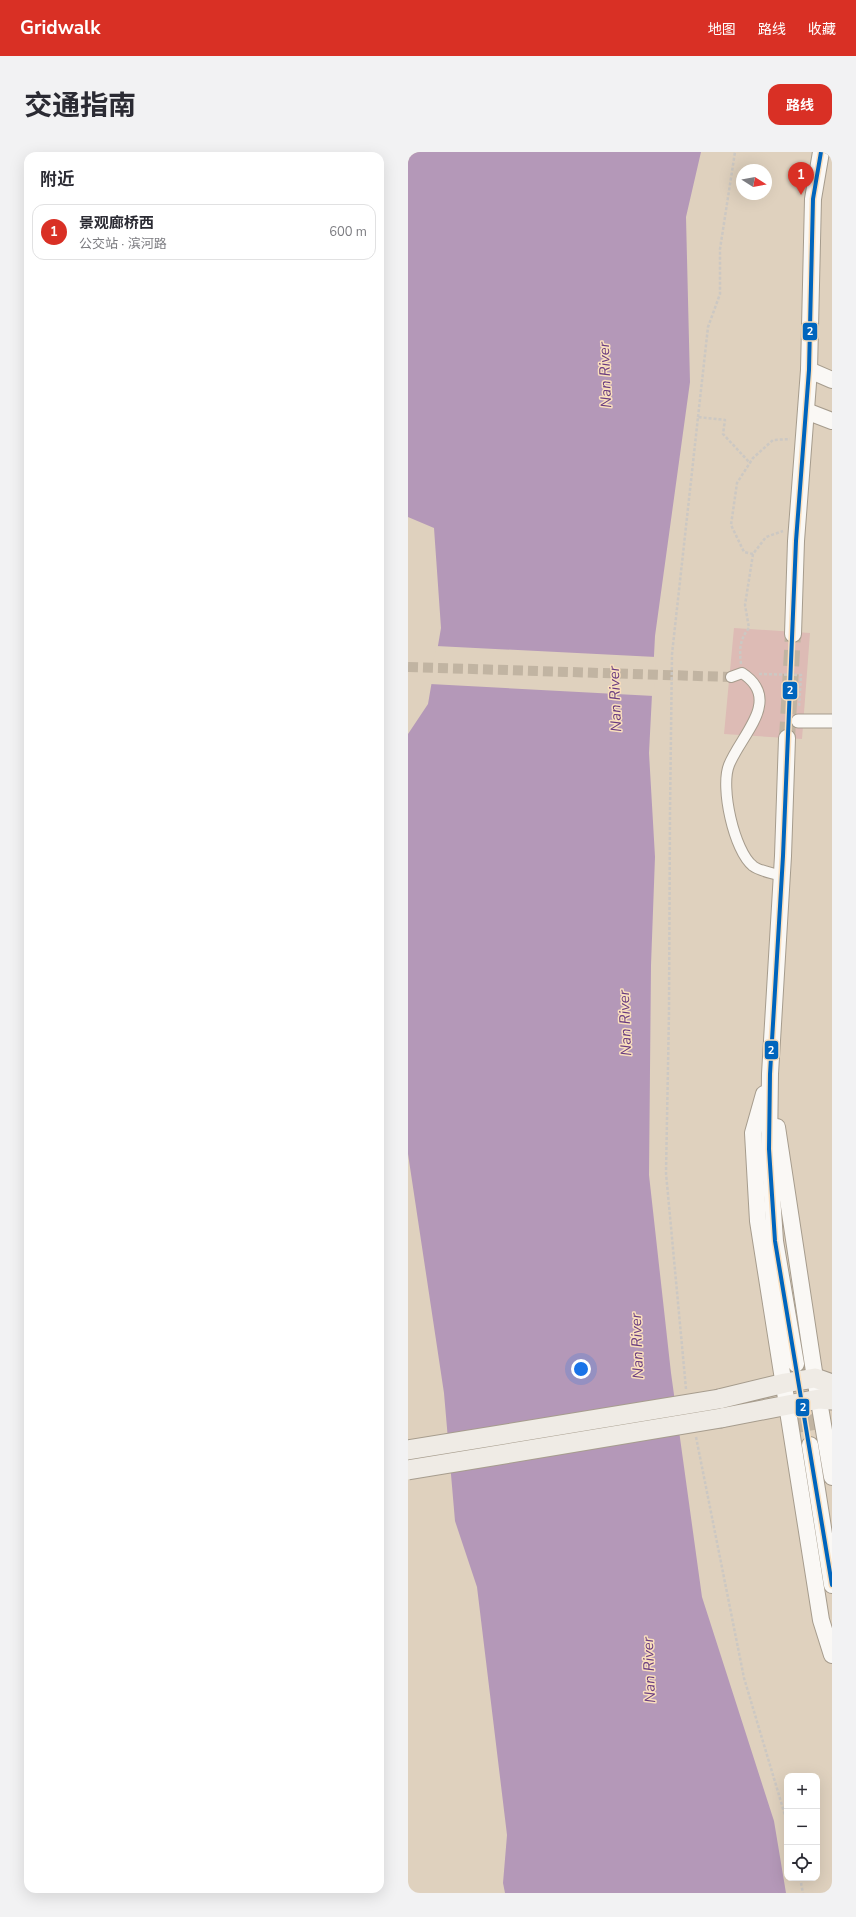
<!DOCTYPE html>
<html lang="zh">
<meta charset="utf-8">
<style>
:root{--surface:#fff;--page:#f2f2f3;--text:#2b2b33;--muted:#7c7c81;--line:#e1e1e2;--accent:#d93025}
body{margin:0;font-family:"Nunito Sans","Noto Sans SC",sans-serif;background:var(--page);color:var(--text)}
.controls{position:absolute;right:12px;bottom:12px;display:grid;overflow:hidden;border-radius:8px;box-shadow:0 4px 16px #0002}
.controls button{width:36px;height:36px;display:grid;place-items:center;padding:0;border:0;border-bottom:1px solid var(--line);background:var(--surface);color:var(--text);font:20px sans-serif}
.compass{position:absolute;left:328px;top:12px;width:36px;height:36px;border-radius:50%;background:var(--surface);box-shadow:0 4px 16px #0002;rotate:101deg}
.you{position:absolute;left:173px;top:1217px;width:14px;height:14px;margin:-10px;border:3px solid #fff;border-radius:50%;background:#1a73e8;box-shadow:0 0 0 6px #1a73e833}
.badge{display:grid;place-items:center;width:26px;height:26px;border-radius:50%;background:var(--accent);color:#fff;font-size:13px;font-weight:700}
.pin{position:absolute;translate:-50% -33px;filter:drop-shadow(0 1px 2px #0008)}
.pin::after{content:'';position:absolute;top:21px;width:14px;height:12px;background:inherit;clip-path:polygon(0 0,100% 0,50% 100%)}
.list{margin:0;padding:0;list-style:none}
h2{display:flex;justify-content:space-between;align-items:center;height:52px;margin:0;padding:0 16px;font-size:17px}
h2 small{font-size:13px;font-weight:400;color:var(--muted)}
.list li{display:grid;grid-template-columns:26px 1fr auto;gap:12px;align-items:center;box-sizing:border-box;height:56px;margin:0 8px 8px;padding:0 8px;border:1px solid var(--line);border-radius:12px}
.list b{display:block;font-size:15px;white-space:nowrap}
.list p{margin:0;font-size:13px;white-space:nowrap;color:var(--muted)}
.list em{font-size:13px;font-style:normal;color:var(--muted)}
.icon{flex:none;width:22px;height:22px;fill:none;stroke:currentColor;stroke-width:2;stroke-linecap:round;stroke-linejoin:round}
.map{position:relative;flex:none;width:424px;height:1741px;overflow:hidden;border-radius:12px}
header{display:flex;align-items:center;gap:24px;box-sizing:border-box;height:56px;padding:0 20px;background:var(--accent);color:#fff}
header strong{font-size:19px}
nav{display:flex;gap:22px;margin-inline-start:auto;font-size:14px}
.intro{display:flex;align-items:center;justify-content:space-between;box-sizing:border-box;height:96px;padding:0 24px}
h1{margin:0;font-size:28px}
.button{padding:10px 18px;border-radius:12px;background:var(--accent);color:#fff;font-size:14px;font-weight:700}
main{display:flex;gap:24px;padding:0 24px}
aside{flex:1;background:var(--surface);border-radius:12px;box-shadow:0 4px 16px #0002}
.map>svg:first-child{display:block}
.green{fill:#ddbbb5}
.water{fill:#b498b8}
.pier{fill:#dfd1be}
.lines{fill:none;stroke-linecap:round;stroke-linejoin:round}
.pedestrian-tunnel{stroke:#c1b4a2;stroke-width:10;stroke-dasharray:10 5;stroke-linecap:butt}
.tertiary-tunnel{stroke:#c1b4a2;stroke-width:16;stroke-dasharray:16 8;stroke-linecap:butt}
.pedestrian-casing{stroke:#a69c8d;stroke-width:12}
.minor-casing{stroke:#a69c8d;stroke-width:15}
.tertiary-casing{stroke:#a69c8d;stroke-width:18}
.secondary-casing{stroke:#a69c8d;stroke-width:21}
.path{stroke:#ccc8c3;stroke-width:2.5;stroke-dasharray:3 2;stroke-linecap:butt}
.pedestrian{stroke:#faf8f5;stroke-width:10}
.minor{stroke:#faf8f5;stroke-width:13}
.tertiary{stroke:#faf8f5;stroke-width:16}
.secondary{stroke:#efebe5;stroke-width:19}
.secondary-bridge-casing{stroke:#a69c8d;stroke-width:21;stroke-linecap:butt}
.secondary-bridge{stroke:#efebe5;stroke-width:19}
.bus-1-casing{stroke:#fadfbd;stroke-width:7}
.bus-1{stroke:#0065bd;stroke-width:4}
.labels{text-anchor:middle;stroke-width:3;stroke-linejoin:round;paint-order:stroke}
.water-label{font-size:15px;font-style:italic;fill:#693c80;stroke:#fadfbd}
.line-badge{stroke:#fadfbd;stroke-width:1.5}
.badge-label{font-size:11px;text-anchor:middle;font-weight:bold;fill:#fff}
</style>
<header>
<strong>Gridwalk</strong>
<nav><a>地图</a><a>路线</a><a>收藏</a></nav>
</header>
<div class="intro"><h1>交通指南</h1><a class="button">路线</a></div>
<main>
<aside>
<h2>附近<small></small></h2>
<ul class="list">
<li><span class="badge">1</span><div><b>景观廊桥西</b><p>公交站 · 滨河路</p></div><em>600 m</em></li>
</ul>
</aside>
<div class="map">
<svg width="424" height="1741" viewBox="0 0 424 1741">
<rect width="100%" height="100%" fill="#dfd1be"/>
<polygon class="green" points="326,476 402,481 394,587 316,582"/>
<polygon class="water" points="0,0 293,0 278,65 282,230 247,484 241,601 247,705 243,813 241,1023 263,1221 294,1445 366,1669 378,1741 97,1741 95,1731 99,1683 69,1435 47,1369 36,1241 0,1002 0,582 20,552 33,476 26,376 0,365"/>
<polygon class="pier" points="28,494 248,505 246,544 22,532"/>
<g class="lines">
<polyline class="pedestrian-tunnel" points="0,515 323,525"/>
<g class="tertiary-tunnel">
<polyline points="379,586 385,482"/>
<polyline points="389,1216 402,1293"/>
</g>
<defs>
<path id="pedestrian" d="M323,525L334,521C345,528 354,539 351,554C349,571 328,595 321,613C312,635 326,699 345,714C351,719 365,721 373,724"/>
<polyline id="minor" points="390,569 424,569"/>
<g id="tertiary">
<polyline points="401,218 424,228"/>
<polyline points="398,259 424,269"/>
<polyline points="385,482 388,389 401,218 405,47 413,0"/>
<polyline points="379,586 375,704 362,922 361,997 367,1089 388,1212"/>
<polyline points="356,942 345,981 350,1069 413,1468 424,1503"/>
<polyline points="369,975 407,1226 424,1325"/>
<polyline points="402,1293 424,1433"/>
</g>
<g id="secondary">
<polyline points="311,1247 377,1231 407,1226 424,1232"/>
<polyline points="313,1266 411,1247 424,1248"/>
</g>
</defs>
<use href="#pedestrian" class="pedestrian-casing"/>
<use href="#minor" class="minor-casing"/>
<use href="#tertiary" class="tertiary-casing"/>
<use href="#secondary" class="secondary-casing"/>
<g class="path">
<polyline points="290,265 300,175 312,142 312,97 327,0"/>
<polyline points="345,402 336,400 323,373 329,331 345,306 365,288 382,287"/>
<path d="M333,512C331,497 332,487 341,476L337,453L345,402L358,385L375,379"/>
<polyline points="351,522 393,523 391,556"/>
<polyline points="278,1237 258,1021 261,861 262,659 264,502 290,265 317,268 315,282 342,311"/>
<polyline points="288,1285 336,1526 379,1670"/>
<polyline points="392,1726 395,1741"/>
</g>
<use href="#pedestrian" class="pedestrian"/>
<use href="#minor" class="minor"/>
<use href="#tertiary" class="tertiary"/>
<use href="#secondary" class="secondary"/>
<defs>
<g id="secondary-bridge">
<polyline points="0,1298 311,1247"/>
<polyline points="0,1318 313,1266"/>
</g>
</defs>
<use href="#secondary-bridge" class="secondary-bridge-casing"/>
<use href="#secondary-bridge" class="secondary-bridge"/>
<defs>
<polyline id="bus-1" points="413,0 405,47 401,218 388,389 375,704 362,922 361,997 367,1089 424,1433"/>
</defs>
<use href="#bus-1" class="bus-1-casing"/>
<use href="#bus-1" class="bus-1"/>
</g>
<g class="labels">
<g class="water-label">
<text transform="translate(197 223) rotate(-92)" y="5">Nan River</text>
<text transform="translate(207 547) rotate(-92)" y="5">Nan River</text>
<text transform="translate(217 871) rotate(-92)" y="5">Nan River</text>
<text transform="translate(229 1194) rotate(-92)" y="5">Nan River</text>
<text transform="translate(241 1518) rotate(-92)" y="5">Nan River</text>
</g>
</g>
<g class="line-badge">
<rect x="394" y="170" width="16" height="19" rx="4" fill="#0065bd"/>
<rect x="374" y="529" width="16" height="19" rx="4" fill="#0065bd"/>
<rect x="356" y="888" width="15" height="20" rx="4" fill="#0065bd"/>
<rect x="387" y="1246" width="15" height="19" rx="4" fill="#0065bd"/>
</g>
<g class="badge-label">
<text x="402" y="183">2</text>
<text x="382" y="542">2</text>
<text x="363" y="902">2</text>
<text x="395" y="1259">2</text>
</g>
</svg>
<div class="controls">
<button>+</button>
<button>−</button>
<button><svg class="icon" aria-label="locate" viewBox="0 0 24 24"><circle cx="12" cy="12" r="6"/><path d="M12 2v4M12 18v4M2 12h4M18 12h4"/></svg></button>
</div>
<svg class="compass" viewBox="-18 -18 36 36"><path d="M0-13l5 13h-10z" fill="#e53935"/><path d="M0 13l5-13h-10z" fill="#7c7c81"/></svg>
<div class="you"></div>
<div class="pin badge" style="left:393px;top:43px">1</div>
</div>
</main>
